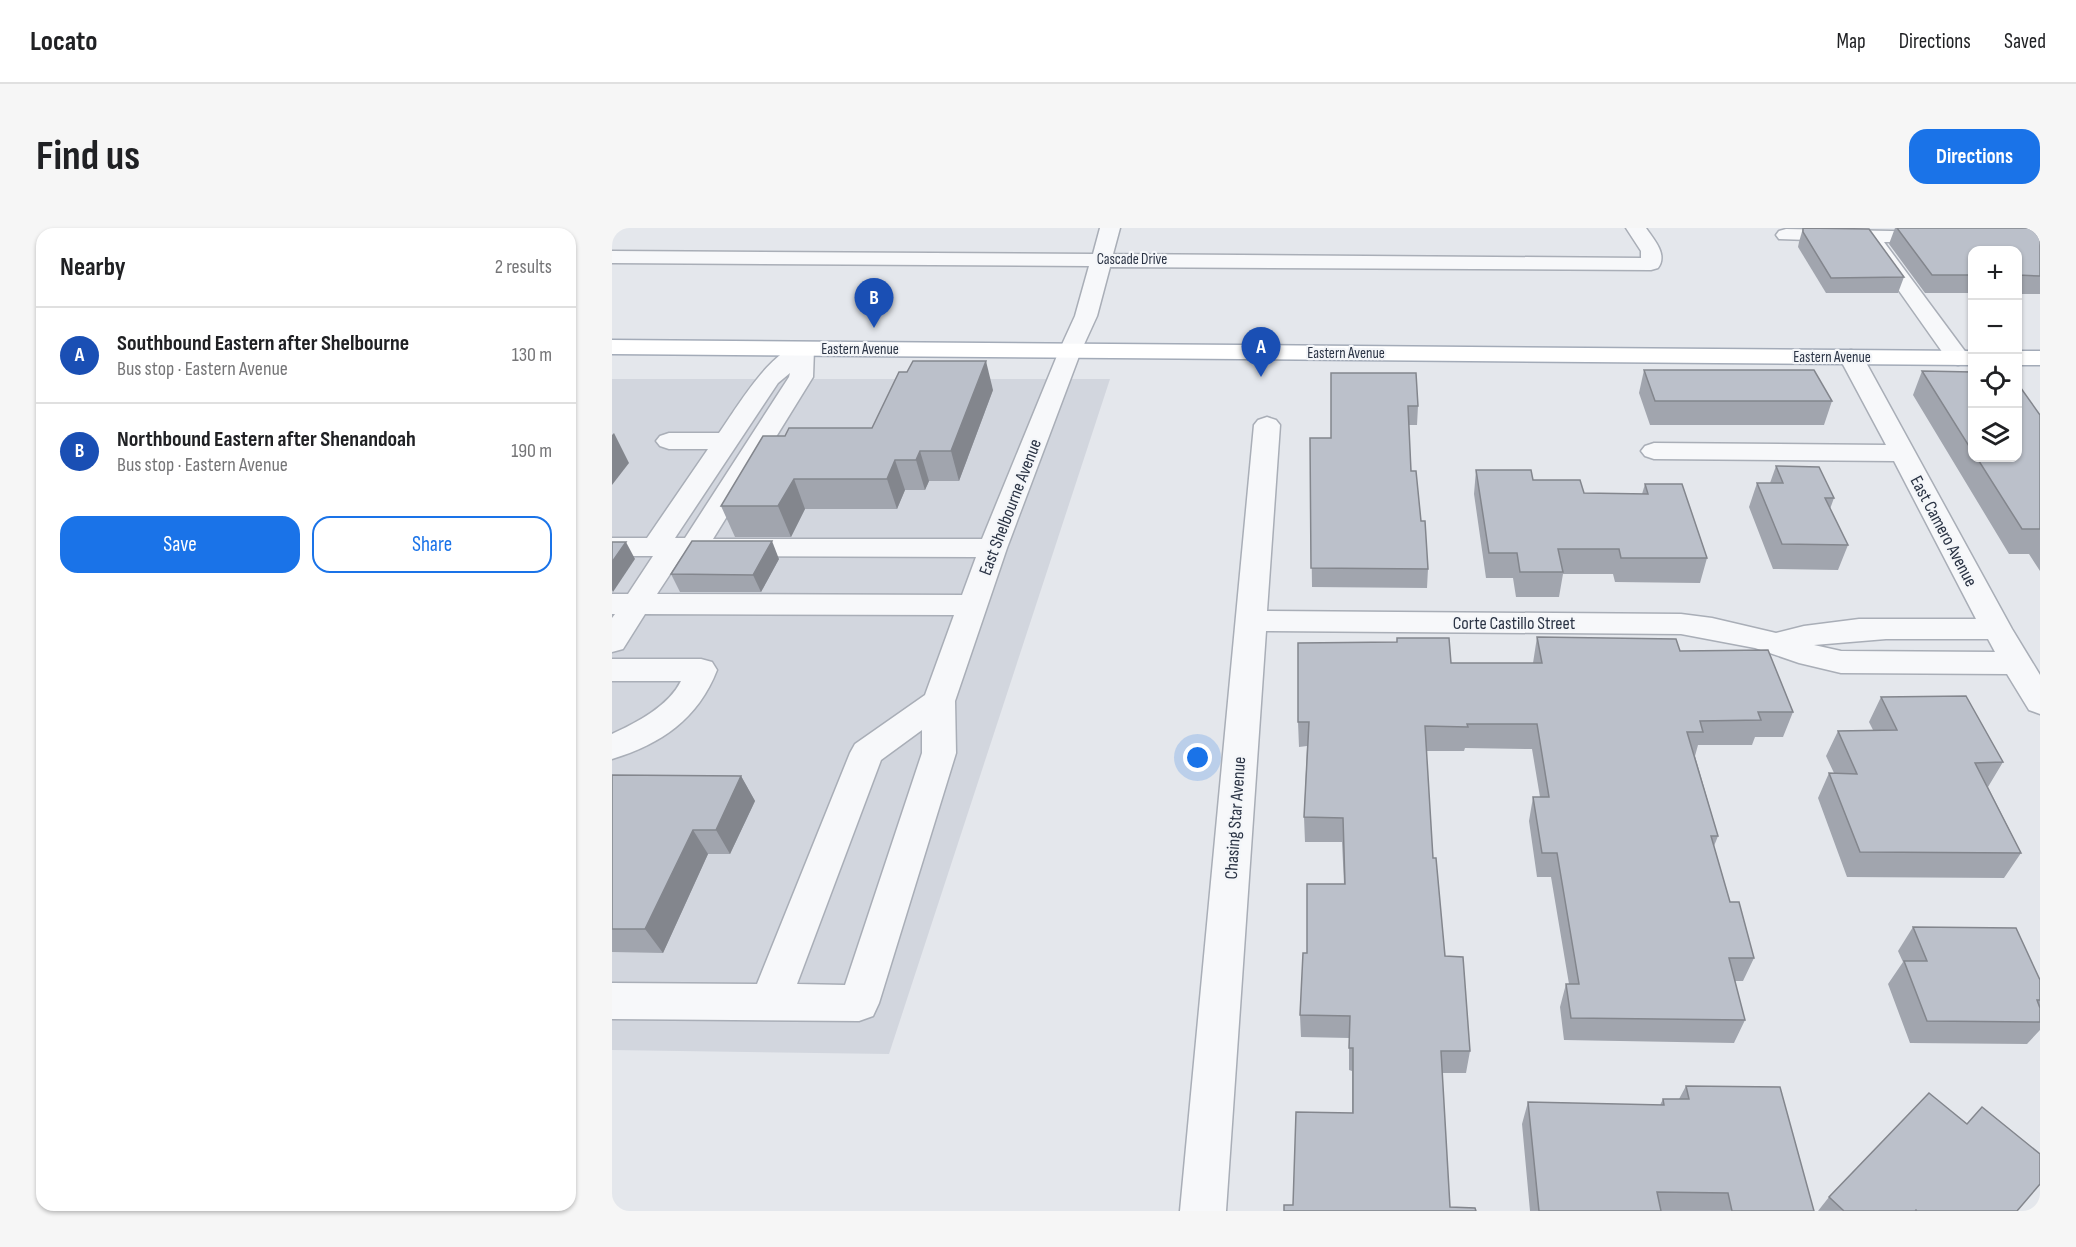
<!DOCTYPE html>
<meta charset="utf-8">
<style>
:root{--surface:#fff;--page:#f6f6f6;--text:#202124;--muted:#757577;--line:#e0e0e0;--accent:#1a73e8}
body{margin:0;font-family:"Sofia Sans Condensed",sans-serif;background:var(--page);color:var(--text)}
.controls{position:absolute;right:18px;top:18px;display:grid;overflow:hidden;border-radius:12px;box-shadow:0 2px 4px #0004}
.controls button{width:54px;height:54px;display:grid;place-items:center;padding:0;border:0;border-bottom:2px solid var(--line);background:var(--surface);color:var(--text);font:30px sans-serif}
.you{position:absolute;left:586px;top:530px;width:21px;height:21px;margin:-15px;border:4px solid #fff;border-radius:50%;background:#1a73e8;box-shadow:0 0 0 9px #1a73e833}
.badge{display:grid;place-items:center;width:39px;height:39px;border-radius:50%;background:var(--accent);color:#fff;font-size:20px;font-weight:700}
.pin{position:absolute;translate:-50% -50px;filter:drop-shadow(0 2px 3px #0008)}
.pin::after{content:'';position:absolute;top:32px;width:21px;height:18px;background:inherit;clip-path:polygon(0 0,100% 0,50% 100%)}
.list{margin:0;padding:0;list-style:none}
h2{display:flex;justify-content:space-between;align-items:center;height:78px;margin:0;padding:0 24px;font-size:26px}
h2 small{font-size:20px;font-weight:400;color:var(--muted)}
.list li{display:grid;grid-template-columns:39px 1fr auto;gap:18px;align-items:center;box-sizing:border-box;height:96px;padding:0 24px;border-top:2px solid var(--line)}
.list b{display:block;font-size:22px;white-space:nowrap}
.list p{margin:0;font-size:20px;white-space:nowrap;color:var(--muted)}
.list em{font-size:20px;font-style:normal;color:var(--muted)}
.actions{display:flex;gap:12px;padding:18px 24px}
.actions a{flex:1;padding:14px 0;border:2px solid var(--accent);border-radius:18px;text-align:center;font-size:21px;color:var(--accent)}
.actions .main{background:var(--accent);color:#fff}
.icon{flex:none;width:33px;height:33px;fill:none;stroke:currentColor;stroke-width:2;stroke-linecap:round;stroke-linejoin:round}
.map{position:relative;flex:none;width:1428px;height:983px;overflow:hidden;border-radius:18px}
header{display:flex;align-items:center;gap:36px;box-sizing:border-box;height:84px;padding:0 30px;background:var(--surface);border-bottom:2px solid var(--line)}
header strong{font-size:28px}
nav{display:flex;gap:33px;margin-inline-start:auto;font-size:21px}
.intro{display:flex;align-items:center;justify-content:space-between;box-sizing:border-box;height:144px;padding:0 36px}
h1{margin:0;font-size:42px}
.button{padding:15px 27px;border-radius:18px;background:var(--accent);color:#fff;font-size:21px;font-weight:700}
main{display:flex;gap:36px;padding:0 36px}
aside{flex:1;background:var(--surface);border-radius:18px;box-shadow:0 2px 4px #0004}
.map>svg:first-child{display:block}
.built{fill:#d2d6de}
.lines{fill:none;stroke-linecap:round;stroke-linejoin:round}
.minor-casing{stroke:#a9aeb7;stroke-width:3}
.major-casing{stroke:#a3abb8;stroke-width:3}
.minor{fill:#f7f8fa;fill-rule:evenodd}
.major{fill:#fff;fill-rule:evenodd}
.wall{fill:#a1a5ae}
.shaded-wall{fill:#83868d}
.building{fill:#bbc0ca;stroke:#83868d;stroke-width:1.5}
.labels{text-anchor:middle;stroke-width:4.5;stroke-linejoin:round;paint-order:stroke}
.far-street-label{font-size:15px;fill:#2b3445;stroke:#f4f6f9}
.street-label{font-size:18px;fill:#2b3445;stroke:#f4f6f9}
</style>
<header>
<strong>Locato</strong>
<nav><a>Map</a><a>Directions</a><a>Saved</a></nav>
</header>
<div class="intro"><h1>Find us</h1><a class="button">Directions</a></div>
<main>
<aside>
<h2>Nearby<small>2 results</small></h2>
<ul class="list">
<li><span class="badge" style="background:#1a4fb4">A</span><div><b>Southbound Eastern after Shelbourne</b><p>Bus stop · Eastern Avenue</p></div><em>130 m</em></li>
<li><span class="badge" style="background:#1a4fb4">B</span><div><b>Northbound Eastern after Shenandoah</b><p>Bus stop · Eastern Avenue</p></div><em>190 m</em></li>
</ul>
<div class="actions"><a class="main">Save</a><a>Share</a></div>
</aside>
<div class="map">
<svg width="1428" height="983" viewBox="0 0 1428 983">
<rect width="100%" height="100%" fill="#e4e7ec"/>
<polygon class="built" points="0,151 498,151 277,826 0,822"/>
<g class="lines">
<defs>
<g id="minor">
<path d="M488,0H508L501,26L1029,30V23L1014,0H1034C1042,12 1056,26 1046,40L1039,42L498,39L485,88L469,123L395,320L343,473L344,525L267,775L261,788L247,793L0,791V755L145,756L238,525L243,516L313,467L342,387L33,386L11,421L0,424V390L3,386H0V366H16L41,328H0V310H35L96,221H57L48,218L44,213L48,208L57,205H107C124,181 166,108 199,116L202,121L201,149L101,311H370L447,123L463,88L477,38L0,35V23L481,26ZM178,145L177,149L73,310H63L166,155ZM70,328L364,329L350,367L45,366ZM310,502V525L233,757L185,756L269,532Z"/>
<polygon points="1174,1 1331,4 1334,8 1331,12 1324,14 1272,14 1358,130 1354,135 1346,137 1338,135 1254,16 1256,14 1167,11 1164,7 1167,3"/>
<path d="M1239,122L1247,124L1251,129L1400,401L1428,447V486L1417,482L1395,446L1229,445L1187,435L1143,420L1069,406L654,403L614,983H568L642,197L646,192L655,189L664,192L668,197L655,383L1069,386L1100,390L1164,405L1192,398L1247,391H1364L1282,233L1042,231L1033,228L1029,223L1033,218L1042,215L1274,217L1227,129L1231,124ZM1274,411H1376L1383,424L1229,423L1202,417Z"/>
<path d="M0,431H89L100,434L105,442C86,491 49,516 0,531V506C24,495 57,478 69,453H0Z"/>
</g>
<g id="major">
<polygon points="0,112 1360,123 1360,137 0,126"/>
<rect x="1406" y="123" width="22" height="14"/>
</g>
</defs>
<use href="#minor" class="minor-casing"/>
<use href="#major" class="major-casing"/>
<use href="#minor" class="minor"/>
<use href="#major" class="major"/>
</g>
<g class="wall">
<polygon points="1191,0 1292,49 1286,65 1214,65 1186,19 1187,14"/>
<polygon points="1283,0 1428,0 1428,66 1406,66 1406,22 1360,22 1360,65 1313,65 1277,16"/>
<polygon points="1032,142 1220,173 1212,197 1038,197 1027,165"/>
<polygon points="1310,143 1360,144 1360,230 1406,230 1428,187 1428,343 1417,326 1397,326 1301,167"/>
<polygon points="719,145 806,178 805,197 797,197 799,243 809,293 816,341 815,360 700,359 698,210 719,210"/>
<polygon points="381,162 347,253 317,253 313,262 293,262 285,281 193,281 179,309 123,309 109,278 173,208 260,200"/>
<polygon points="1164,238 1222,270 1218,281 1236,317 1226,342 1161,341 1137,279 1145,255 1158,255"/>
<polygon points="864,242 921,252 972,265 1030,266 1033,256 1095,330 1088,355 1003,354 1001,346 951,346 947,369 904,369 901,350 874,350 862,266"/>
<polygon points="167,331 149,364 68,364 59,346"/>
<polygon points="925,409 1068,423 1181,484 1171,509 1143,509 1140,517 1086,517 1083,528 1106,608 1102,618 1118,674 1142,730 1131,753 1123,753 1133,792 1122,815 952,812 948,779 954,756 957,756 939,649 925,649 917,593 921,569 928,569 920,521 853,520 852,523 814,523 821,630 833,728 858,823 854,845 830,845 681,977 740,885 740,843 737,842 737,810 689,809 688,787 695,725 732,656 730,614 693,614 692,589 695,518 687,519 686,494 839,435 921,435"/>
<polygon points="1269,469 1391,534 1376,559 1409,625 1392,650 1235,649 1206,570 1217,545 1222,545 1214,528 1226,503 1261,502 1257,494"/>
<polygon points="0,547 129,548 143,573 118,626 96,626 51,725 0,724"/>
<polygon points="1301,699 1428,752 1428,802 1415,816 1298,815 1276,756 1291,734 1286,723"/>
<polygon points="1074,858 1202,983 918,983 910,896 916,874 1048,877 1051,871 1067,871"/>
<polygon points="1217,969 1405,983 1206,983"/>
</g>
<g class="shaded-wall">
<polygon points="374,133 381,162 347,253 339,223"/>
<polygon points="2,205 17,235 0,257 0,207"/>
<polygon points="308,223 317,253 313,262 304,232"/>
<polygon points="283,232 293,262 285,281 275,251"/>
<polygon points="182,251 193,281 179,309 166,278"/>
<polygon points="160,313 167,331 149,364 141,347"/>
<polygon points="14,314 23,331 1,364 0,362 0,334"/>
<polygon points="129,548 143,573 118,626 104,602"/>
<polygon points="81,602 96,626 51,725 33,701"/>
</g>
<g class="building">
<polygon points="1191,0 1257,1 1292,49 1219,50 1191,4"/>
<polygon points="1285,0 1428,0 1428,48 1406,47 1406,22 1360,22 1360,47 1320,47"/>
<polygon points="301,133 374,133 339,223 308,223 304,232 283,232 275,251 182,251 166,278 109,278 151,208 173,208 177,200 260,200 287,144 295,144"/>
<polygon points="1032,142 1202,142 1220,173 1043,173"/>
<polygon points="1310,143 1360,144 1360,223"/>
<polygon points="719,145 804,145 806,178 796,178 799,243 804,243 809,293 813,293 816,341 699,340 698,210 719,210"/>
<polygon points="1406,156 1428,187 1428,301 1410,301 1365,230 1406,230"/>
<polygon points="1164,238 1207,239 1222,270 1213,270 1236,317 1170,316 1145,255 1171,255"/>
<polygon points="864,242 919,242 921,252 968,252 972,265 1036,266 1033,256 1070,256 1095,330 1009,330 1007,321 946,321 951,344 908,344 905,325 877,325"/>
<polygon points="80,313 160,313 141,347 59,346"/>
<polygon points="0,314 14,314 0,334"/>
<polygon points="925,409 1064,411 1068,423 1156,422 1181,484 1146,484 1149,492 1088,493 1091,504 1075,504 1106,608 1099,608 1118,674 1127,674 1142,730 1117,730 1133,792 959,790 954,756 967,756 945,625 930,625 921,569 937,569 925,496 855,496 856,499 813,498 821,630 824,630 833,728 851,729 858,823 829,823 838,979 863,980 864,983 672,983 672,977 681,977 684,884 741,885 741,820 737,820 738,788 688,787 691,725 695,725 695,656 733,656 731,590 692,589 697,494 686,494 686,415 785,414 785,410 837,410 839,435 930,435"/>
<polygon points="1354,468 1391,534 1363,535 1409,625 1248,624 1217,545 1245,546 1226,503 1285,502 1269,469"/>
<polygon points="0,547 129,548 104,602 81,602 33,701 0,701"/>
<polygon points="1301,699 1404,700 1428,752 1428,772 1425,772 1428,780 1428,794 1315,793 1292,733 1315,733"/>
<polygon points="1074,858 1168,859 1202,983 1120,983 1116,965 1045,964 1049,983 927,983 916,874 1052,877 1051,871 1077,871"/>
<polygon points="1317,865 1355,896 1370,879 1428,926 1428,956 1405,983 1305,983 1304,982 1303,983 1232,983 1217,969"/>
</g>
<g class="labels">
<g class="far-street-label">
<text x="520" y="36">Cascade Drive</text>
<text x="248" y="126">Eastern Avenue</text>
<text x="734" y="130">Eastern Avenue</text>
<text x="1220" y="134">Eastern Avenue</text>
</g>
<g class="street-label">
<text transform="translate(398 279) rotate(-69)" y="6">East Shelbourne Avenue</text>
<text transform="translate(1332 303) rotate(62)" y="6">East Camero Avenue</text>
<text x="902" y="401">Corte Castillo Street</text>
<text transform="translate(623 590) rotate(-86)" y="6">Chasing Star Avenue</text>
</g>
</g>
</svg>
<div class="controls">
<button>+</button>
<button>−</button>
<button><svg class="icon" aria-label="locate" viewBox="0 0 24 24"><circle cx="12" cy="12" r="6"/><path d="M12 2v4M12 18v4M2 12h4M18 12h4"/></svg></button>
<button><svg class="icon" aria-label="layers" viewBox="0 0 24 24"><path d="M12 4l9 5-9 5-9-5zM3 14l9 5 9-5"/></svg></button>
</div>
<div class="you"></div>
<div class="pin badge" style="left:649px;top:149px;background:#1a4fb4">A</div>
<div class="pin badge" style="left:262px;top:100px;background:#1a4fb4">B</div>
</div>
</main>
